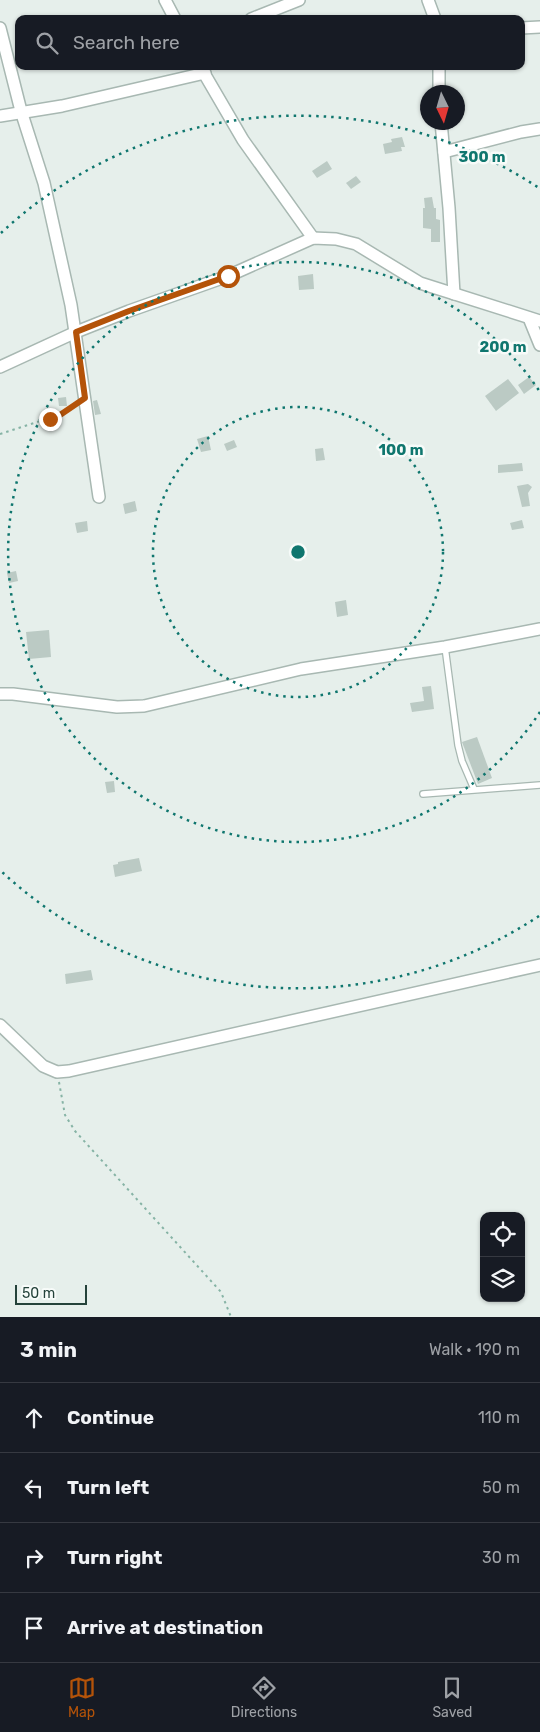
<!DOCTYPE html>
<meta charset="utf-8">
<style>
:root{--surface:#171b24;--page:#242831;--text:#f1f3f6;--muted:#9ea1a6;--line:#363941;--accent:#b45309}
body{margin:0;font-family:Rubik,sans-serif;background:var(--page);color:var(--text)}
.controls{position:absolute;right:15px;bottom:15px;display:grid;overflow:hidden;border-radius:10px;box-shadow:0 1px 4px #0004}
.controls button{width:45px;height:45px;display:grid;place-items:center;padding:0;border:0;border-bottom:1px solid var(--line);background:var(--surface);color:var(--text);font:25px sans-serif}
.compass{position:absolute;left:420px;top:85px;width:45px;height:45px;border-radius:50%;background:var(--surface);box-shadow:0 1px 4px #0004;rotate:175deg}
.scale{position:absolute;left:15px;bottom:12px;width:72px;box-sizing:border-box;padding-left:5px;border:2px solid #24423a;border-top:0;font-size:14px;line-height:18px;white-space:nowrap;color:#24423a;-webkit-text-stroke:4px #f7fbf9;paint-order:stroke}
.stop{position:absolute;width:15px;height:15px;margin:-11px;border:4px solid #b45309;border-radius:50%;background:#fff}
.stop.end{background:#b45309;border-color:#fff;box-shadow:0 1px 5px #0008}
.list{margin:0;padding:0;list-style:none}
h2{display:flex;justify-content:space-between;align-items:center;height:65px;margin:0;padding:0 20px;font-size:21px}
h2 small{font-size:16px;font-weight:400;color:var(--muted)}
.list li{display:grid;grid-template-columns:32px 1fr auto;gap:15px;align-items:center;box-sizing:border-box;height:70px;padding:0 20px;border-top:1px solid var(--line)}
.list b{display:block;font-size:19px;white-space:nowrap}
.list em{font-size:16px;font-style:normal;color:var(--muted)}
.icon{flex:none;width:28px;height:28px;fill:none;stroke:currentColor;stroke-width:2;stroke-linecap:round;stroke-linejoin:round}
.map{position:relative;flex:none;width:540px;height:1317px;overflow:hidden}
.search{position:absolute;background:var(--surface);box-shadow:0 1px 4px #0004;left:15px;right:15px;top:15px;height:55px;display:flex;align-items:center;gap:12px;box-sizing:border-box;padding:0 18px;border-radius:10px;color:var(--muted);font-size:19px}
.sheet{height:345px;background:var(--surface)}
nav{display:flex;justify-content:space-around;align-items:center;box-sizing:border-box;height:70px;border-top:1px solid var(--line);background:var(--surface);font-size:14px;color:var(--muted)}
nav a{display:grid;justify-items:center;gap:2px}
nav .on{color:var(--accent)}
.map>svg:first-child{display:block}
.building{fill:#bbcac4}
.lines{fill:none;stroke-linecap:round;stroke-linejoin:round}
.service-casing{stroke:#a8b8b2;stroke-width:8}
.minor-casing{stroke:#a8b8b2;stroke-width:14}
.path{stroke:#86b3a5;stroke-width:2;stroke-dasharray:2.5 4;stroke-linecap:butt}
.service{stroke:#fff;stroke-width:5.5}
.minor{stroke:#fff;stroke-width:11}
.route{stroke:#b45309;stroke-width:6}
.ring{fill:none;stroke:#0f766e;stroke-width:2.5;stroke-dasharray:2.5 5}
.centre{fill:#0f766e;stroke:#f7fbf9;stroke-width:2.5}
.ring-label{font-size:15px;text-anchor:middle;font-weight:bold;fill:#0f766e;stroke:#f7fbf9;stroke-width:5;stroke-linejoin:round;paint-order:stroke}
</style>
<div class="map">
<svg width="540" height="1317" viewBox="0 0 540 1317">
<rect width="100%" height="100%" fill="#e6efeb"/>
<g class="building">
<polygon points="402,137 405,147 401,147 402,151 385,154 383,144 392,142 391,139"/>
<polygon points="327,161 332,169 317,178 312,171"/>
<polygon points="356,176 361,182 351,189 346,183"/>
<polygon points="432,197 434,208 436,208 436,219 440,220 440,242 431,242 431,229 423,228 423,208 425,208 424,198"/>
<polygon points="313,274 314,289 299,290 298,276"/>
<polygon points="529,377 536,385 524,394 518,385"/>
<polygon points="508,379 519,393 496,411 485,396"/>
<polygon points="66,397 67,406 59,406 58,398"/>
<polygon points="97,400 101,414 95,415 93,401"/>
<polygon points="208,436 211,450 201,452 197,439"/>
<polygon points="234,440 237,447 227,451 224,444"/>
<polygon points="323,448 325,460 316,461 315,449"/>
<polygon points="522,463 523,471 498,473 498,465"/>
<polygon points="528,484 532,487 528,493 530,506 522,507 517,486"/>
<polygon points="135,501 137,511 125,514 123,504"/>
<polygon points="522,520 524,528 512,530 510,523"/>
<polygon points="87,521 88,531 77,533 75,523"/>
<polygon points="16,571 18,581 9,583 7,573"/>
<polygon points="346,600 348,615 337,617 335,602"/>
<polygon points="49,630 51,657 29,659 26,632"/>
<polygon points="431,686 434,709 412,712 410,703 424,701 422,687"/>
<polygon points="477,737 492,778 478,784 462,742"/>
<polygon points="114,781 115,792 107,793 105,782"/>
<polygon points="139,858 142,871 115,877 113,865 118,864 118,862"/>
<polygon points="91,970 93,980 66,984 65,974"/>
</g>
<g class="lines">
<defs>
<g id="service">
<polyline points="445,647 458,745 462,761 474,789"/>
<polyline points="423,794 540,785"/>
</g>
<g id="minor">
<polyline points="165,0 175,19"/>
<polyline points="428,0 435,19"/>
<polyline points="251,19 299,0"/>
<polyline points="0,28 21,111 44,183 71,305 99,497"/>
<polyline points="521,28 540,27"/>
<polyline points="439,66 439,92"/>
<polyline points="201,68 243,140 313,238"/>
<polyline points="0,116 62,106 205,73"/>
<polyline points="441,122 449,208 454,294"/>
<polyline points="444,152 521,132 540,129"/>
<polyline points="529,318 540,345"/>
<polyline points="0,367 76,332 129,311 228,276 313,238 336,239 356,244 420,283 540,321"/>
<polyline points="0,694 13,694 117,707 144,706 301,669 445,647 540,629"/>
<polyline points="0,1025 43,1066 57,1072 69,1071 540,965"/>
</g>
</defs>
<use href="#service" class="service-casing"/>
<use href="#minor" class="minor-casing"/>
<g class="path">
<polyline points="0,434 59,415 75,405"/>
<polyline points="59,1082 65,1115 75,1131 221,1292 231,1317"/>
</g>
<use href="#service" class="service"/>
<use href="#minor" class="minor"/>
</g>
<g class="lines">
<polyline class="route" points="50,419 60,415 85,398 76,332 129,311 228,276"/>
</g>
<g class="ring">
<circle cx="298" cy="552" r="145"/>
<path d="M540 712A290 290 0 1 1 540 392"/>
<path d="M539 916A436 436 0 0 1 1 871M1 233A436 436 0 0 1 539 188"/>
</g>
<circle cx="298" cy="552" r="8" class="centre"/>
<g class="ring-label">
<text x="482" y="162">300 m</text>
<text x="503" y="352">200 m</text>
<text x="401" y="455">100 m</text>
</g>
</svg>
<div class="controls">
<button><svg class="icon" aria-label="locate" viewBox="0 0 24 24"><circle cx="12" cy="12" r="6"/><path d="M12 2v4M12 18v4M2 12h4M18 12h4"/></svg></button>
<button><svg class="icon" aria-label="layers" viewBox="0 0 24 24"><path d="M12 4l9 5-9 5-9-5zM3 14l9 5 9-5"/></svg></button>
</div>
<svg class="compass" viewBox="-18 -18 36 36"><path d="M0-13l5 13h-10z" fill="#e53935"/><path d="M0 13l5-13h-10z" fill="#9ea1a6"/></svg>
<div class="scale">50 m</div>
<div class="stop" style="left:228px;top:276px"></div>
<div class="stop end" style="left:50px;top:419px"></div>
<div class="search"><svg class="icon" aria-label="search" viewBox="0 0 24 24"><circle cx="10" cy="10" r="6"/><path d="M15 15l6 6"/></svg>Search here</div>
</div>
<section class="sheet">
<h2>3 min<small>Walk · 190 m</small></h2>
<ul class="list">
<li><svg class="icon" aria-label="ahead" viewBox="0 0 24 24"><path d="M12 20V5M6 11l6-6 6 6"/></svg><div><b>Continue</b></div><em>110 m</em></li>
<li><svg class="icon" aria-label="left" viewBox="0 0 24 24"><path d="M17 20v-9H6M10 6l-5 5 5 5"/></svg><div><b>Turn left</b></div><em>50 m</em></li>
<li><svg class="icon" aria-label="right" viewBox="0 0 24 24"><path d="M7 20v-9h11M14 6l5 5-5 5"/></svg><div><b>Turn right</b></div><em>30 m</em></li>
<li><svg class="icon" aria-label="arrive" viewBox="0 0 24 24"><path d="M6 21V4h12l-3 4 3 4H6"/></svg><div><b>Arrive at destination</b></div></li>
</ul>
</section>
<nav>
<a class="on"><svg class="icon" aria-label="map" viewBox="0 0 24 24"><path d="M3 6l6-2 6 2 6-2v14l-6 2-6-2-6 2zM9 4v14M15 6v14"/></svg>Map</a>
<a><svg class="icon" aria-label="directions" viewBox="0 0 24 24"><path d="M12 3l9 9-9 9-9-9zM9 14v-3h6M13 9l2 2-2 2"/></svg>Directions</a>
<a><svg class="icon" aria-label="saved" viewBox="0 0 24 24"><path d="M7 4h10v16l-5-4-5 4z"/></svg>Saved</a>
</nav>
